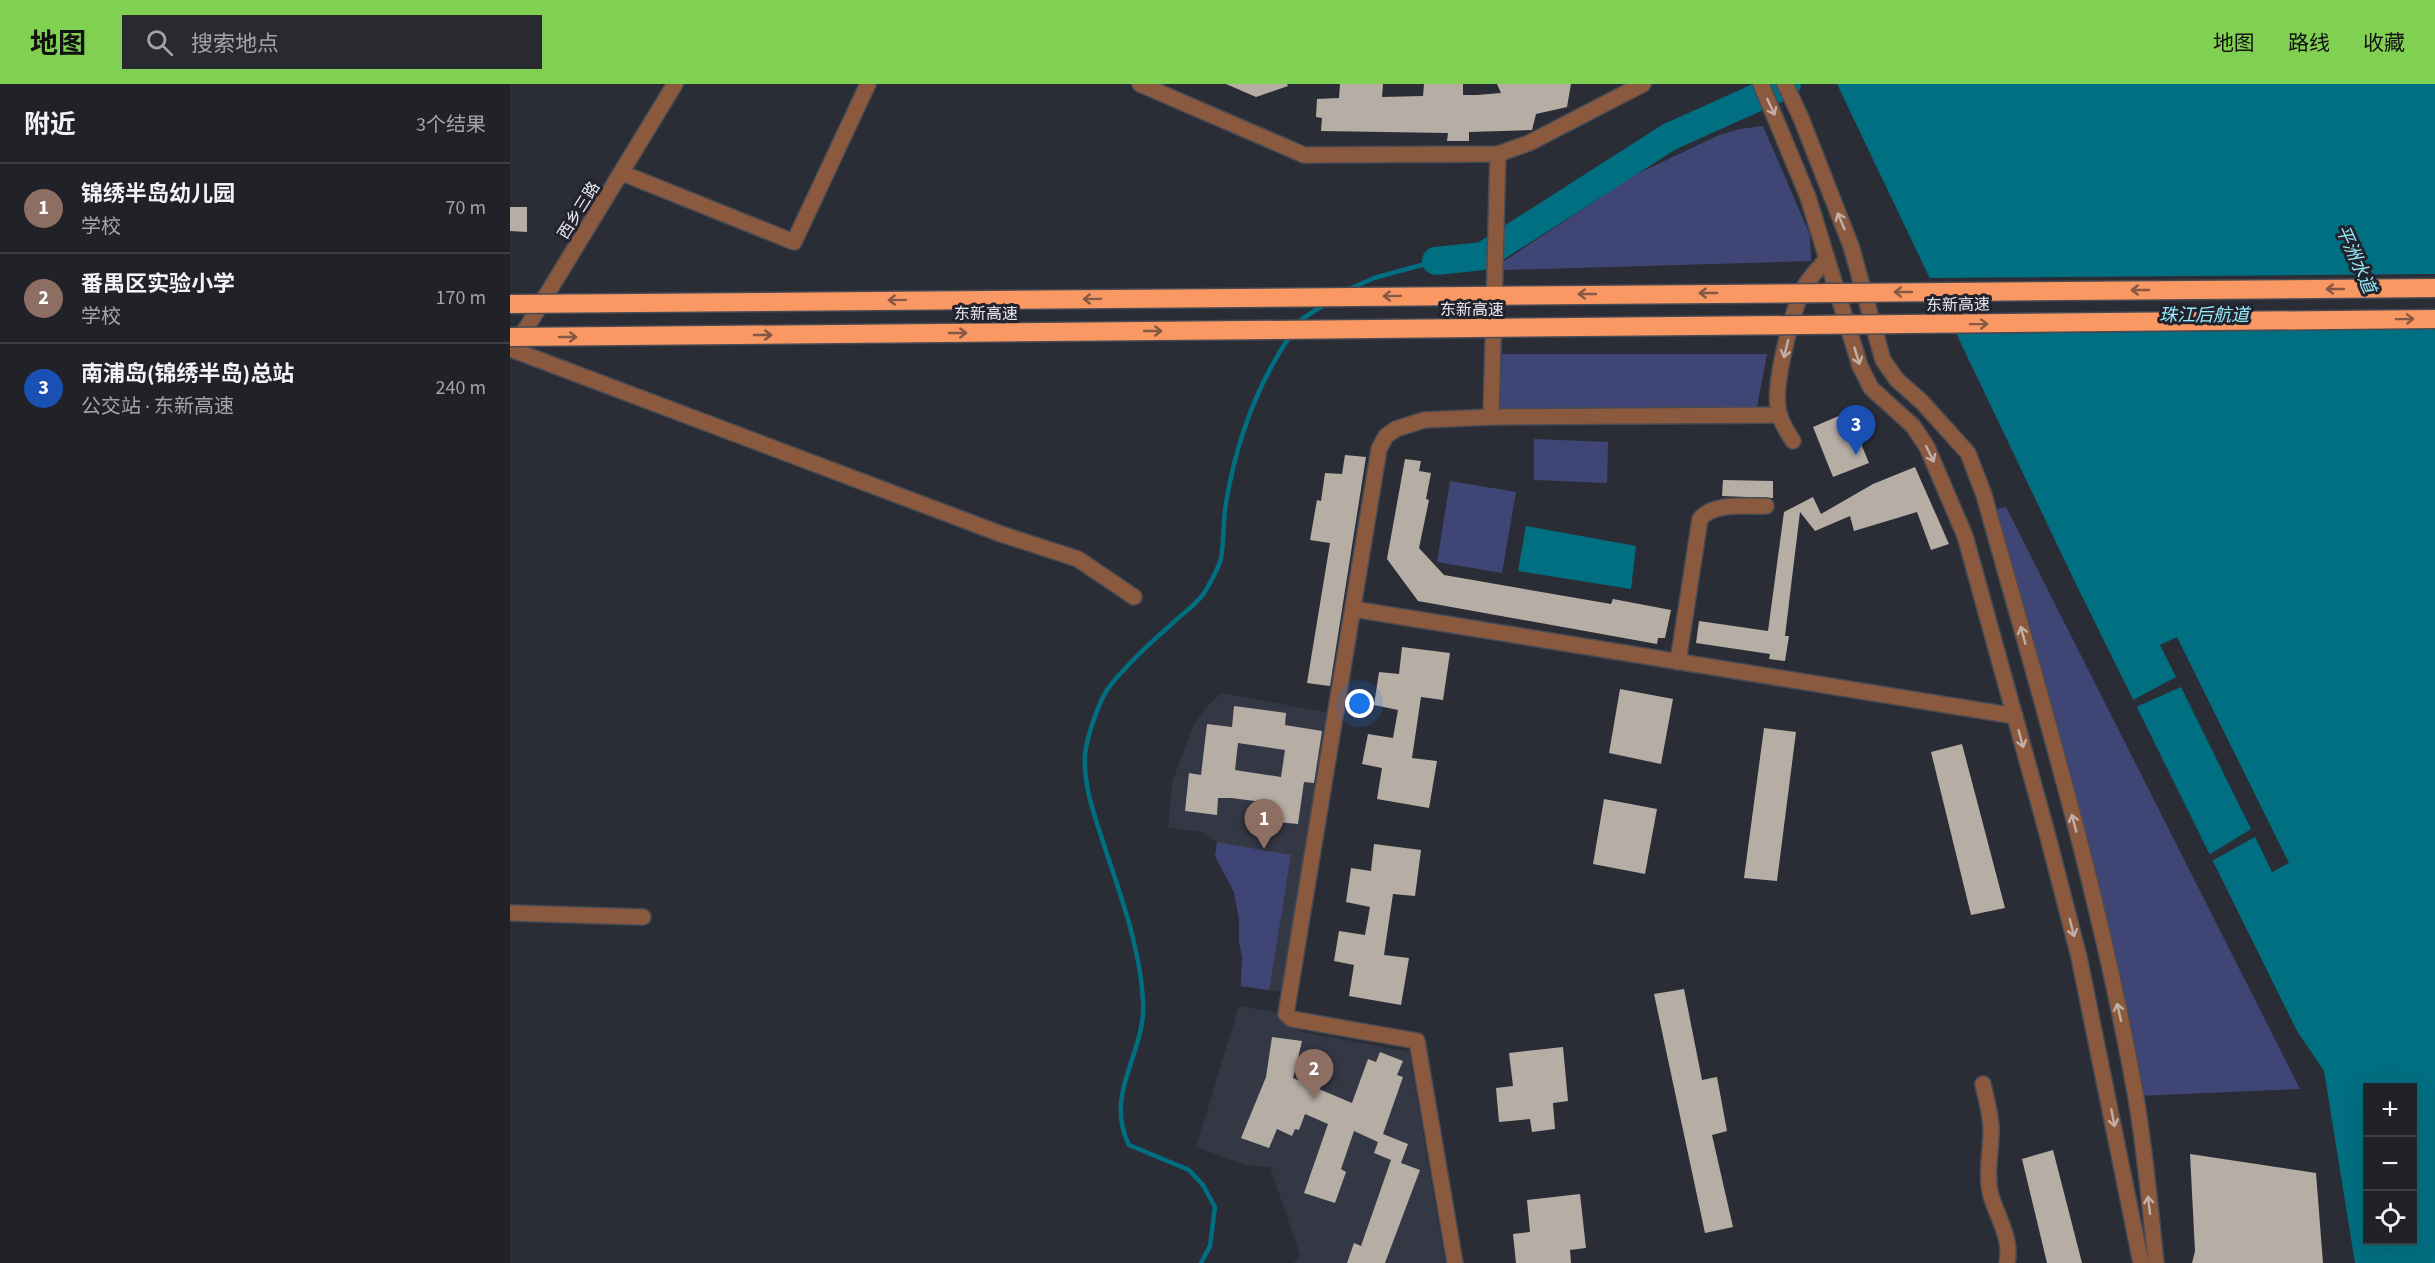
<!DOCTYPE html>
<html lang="zh">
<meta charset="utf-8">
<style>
:root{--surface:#202228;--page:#282a30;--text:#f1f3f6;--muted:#a2a4a8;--line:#3d3f45;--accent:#80d051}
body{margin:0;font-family:"Source Sans 3","Noto Sans SC",sans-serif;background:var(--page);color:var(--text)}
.controls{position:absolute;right:18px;bottom:18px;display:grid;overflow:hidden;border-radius:0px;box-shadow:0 6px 24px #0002}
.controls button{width:54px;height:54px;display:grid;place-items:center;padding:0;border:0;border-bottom:2px solid var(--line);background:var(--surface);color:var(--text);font:30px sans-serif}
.you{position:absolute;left:850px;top:620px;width:21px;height:21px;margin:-15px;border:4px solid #fff;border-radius:50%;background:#1a73e8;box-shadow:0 0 0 9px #1a73e833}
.badge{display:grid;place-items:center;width:39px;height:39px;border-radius:50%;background:var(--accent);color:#fff;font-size:20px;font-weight:700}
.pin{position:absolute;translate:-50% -50px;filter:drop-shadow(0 2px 3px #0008)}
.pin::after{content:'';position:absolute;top:32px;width:21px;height:18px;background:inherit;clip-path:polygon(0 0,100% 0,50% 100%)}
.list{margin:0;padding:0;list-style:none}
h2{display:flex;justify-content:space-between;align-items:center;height:78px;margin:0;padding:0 24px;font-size:26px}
h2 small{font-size:20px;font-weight:400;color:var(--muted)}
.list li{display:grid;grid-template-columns:39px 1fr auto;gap:18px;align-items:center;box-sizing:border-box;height:90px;padding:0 24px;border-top:2px solid var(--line)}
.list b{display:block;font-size:22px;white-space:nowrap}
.list p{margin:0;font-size:20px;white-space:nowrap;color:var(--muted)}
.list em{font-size:20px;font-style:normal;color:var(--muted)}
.icon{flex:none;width:33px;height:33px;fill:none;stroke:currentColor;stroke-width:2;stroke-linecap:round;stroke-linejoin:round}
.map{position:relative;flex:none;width:1925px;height:1179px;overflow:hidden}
header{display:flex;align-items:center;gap:36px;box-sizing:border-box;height:84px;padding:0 30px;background:var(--accent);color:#111}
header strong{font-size:28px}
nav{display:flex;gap:33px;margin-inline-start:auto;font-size:21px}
.search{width:420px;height:54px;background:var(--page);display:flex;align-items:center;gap:15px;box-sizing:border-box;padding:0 21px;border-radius:0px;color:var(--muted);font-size:22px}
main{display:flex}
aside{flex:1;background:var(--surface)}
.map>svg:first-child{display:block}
.built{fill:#343744}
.green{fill:#3f4676}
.water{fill:#006f81;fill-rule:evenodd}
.pier{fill:#2b2d36}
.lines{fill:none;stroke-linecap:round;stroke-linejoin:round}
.stream{stroke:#006f81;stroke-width:4.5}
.river{stroke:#006f81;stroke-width:28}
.building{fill:#b6aea5;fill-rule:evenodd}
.minor-casing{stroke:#494b54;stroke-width:18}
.minor{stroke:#8a593e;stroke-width:15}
.minor-bridge-casing{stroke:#494b54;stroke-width:18;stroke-linecap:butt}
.highway-bridge-casing{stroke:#494b54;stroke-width:21;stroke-linecap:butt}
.minor-bridge{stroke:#8a593e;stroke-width:15}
.highway-bridge{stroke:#f99862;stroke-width:18}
.oneway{stroke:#c2afa8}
.oneway2{stroke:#835844}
.labels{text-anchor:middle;stroke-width:6;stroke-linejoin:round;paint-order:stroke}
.street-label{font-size:16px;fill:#e7e9ef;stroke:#22232c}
.water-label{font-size:18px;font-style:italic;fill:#97eafc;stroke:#22232c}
</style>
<header>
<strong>地图</strong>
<div class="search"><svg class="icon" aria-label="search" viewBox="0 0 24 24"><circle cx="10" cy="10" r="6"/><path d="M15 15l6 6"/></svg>搜索地点</div>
<nav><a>地图</a><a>路线</a><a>收藏</a></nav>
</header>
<main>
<aside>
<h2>附近<small>3个结果</small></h2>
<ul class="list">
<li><span class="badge" style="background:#8d6e63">1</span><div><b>锦绣半岛幼儿园</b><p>学校</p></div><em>70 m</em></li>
<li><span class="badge" style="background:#8d6e63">2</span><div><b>番禺区实验小学</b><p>学校</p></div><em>170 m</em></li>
<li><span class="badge" style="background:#1a4fb4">3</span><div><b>南浦岛(锦绣半岛)总站</b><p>公交站 · 东新高速</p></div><em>240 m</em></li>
</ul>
</aside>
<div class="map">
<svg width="1925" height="1179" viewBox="0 0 1925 1179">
<rect width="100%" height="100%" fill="#2b2d36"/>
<g class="built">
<polygon points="711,609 826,630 779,909 731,902 732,873 729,857 729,835 724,808 705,772 707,758 693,748 658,744 662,699 682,644 696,623"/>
<polygon points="729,922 776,930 790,937 788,947 899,968 935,1179 784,1179 790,1171 760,1083 735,1081 686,1063"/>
</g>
<g class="green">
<polygon points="1253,42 1300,151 1301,177 994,186 993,178 1123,92 1209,51 1230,45"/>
<polygon points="992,270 1257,270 1247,323 989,326"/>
<polygon points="1024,355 1098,358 1097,399 1024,396"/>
<polygon points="940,397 1006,408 992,489 927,478"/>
<polygon points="1496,423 1790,1005 1626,1012 1572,768 1478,427"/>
<polygon points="707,758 781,771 759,906 731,902 732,873 729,857 729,835 724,808 705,772"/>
</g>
<g class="water">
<path d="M1327,0H1925V1179H1845L1814,987L1787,947L1564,496ZM1858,1004H1902V1156H1858Z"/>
<polygon points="1016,442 1126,462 1121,505 1008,487"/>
</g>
<g class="pier">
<polygon points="1925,190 1925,245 1443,250 1417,194"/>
<polygon points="1667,553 1779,779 1762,788 1745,753 1700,778 1697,772 1741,745 1671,603 1624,624 1621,617 1666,593 1650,561"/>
</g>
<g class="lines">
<g class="stream">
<polyline points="835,207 864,194 926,177"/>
<polyline points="789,240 792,235 815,220"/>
<path d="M691,1179L700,1162L705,1123L693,1101L679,1086L619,1061C593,1008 637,969 633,916C630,865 612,815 596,767C586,735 573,704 575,670C577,653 588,620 597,606C612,585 644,555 664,538C674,528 690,518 696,506C701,497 709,484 711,474C714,456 713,437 716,419C726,359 746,302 780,252"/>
</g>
<polyline class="river" points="926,177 973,172 1159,53 1277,0"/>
</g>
<g class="building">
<polygon points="716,0 777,0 778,2 746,13"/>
<polygon points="830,0 873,0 872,13 913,12 914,0 953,0 953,11 967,11 991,9 987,0 1061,0 1057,23 1026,30 1022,46 959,48 959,57 937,57 938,49 811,47 812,34 806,33 807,15 829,14"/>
<polygon points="0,123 17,123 17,148 0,147"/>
<polygon points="1338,328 1359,379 1323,393 1303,343"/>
<polygon points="835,371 856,373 820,602 797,599 820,459 800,456 807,416 811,417 815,389 832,390"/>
<polygon points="895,375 911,377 909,387 921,389 916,415 919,416 909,464 934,491 1101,520 1103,515 1161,526 1155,554 1148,554 1147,560 908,517 877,475"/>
<polygon points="1405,383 1439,460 1421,466 1407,428 1344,447 1340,432 1305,447 1290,428 1275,552 1279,552 1275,577 1259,575 1260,570 1186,559 1189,537 1258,547 1274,428 1303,413 1311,430 1363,400"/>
<polygon points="1213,396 1263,397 1263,414 1212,412"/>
<polygon points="892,563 940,569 933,616 911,613 902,674 927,677 919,724 867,715 872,684 852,680 858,650 883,654 888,626 864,621 869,588 889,590"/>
<polygon points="1110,605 1163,615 1151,680 1099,669"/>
<path d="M724,622L776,629L775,641L812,647L804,699L794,698L788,740L758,737L761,719L721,714H708L707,731L675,727L679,689L691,691L697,640L722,643ZM728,659L775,666L771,693L725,686Z"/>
<polygon points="1254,644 1286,648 1267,797 1234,794"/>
<polygon points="1452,660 1495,824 1461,831 1421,668"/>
<polygon points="1094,715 1147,725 1135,790 1083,780"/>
<polygon points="864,760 911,766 905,812 883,810 874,871 899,874 891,921 839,912 844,881 824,877 829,847 855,851 860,823 836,818 841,784 861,787"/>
<polygon points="1174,905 1192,996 1207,993 1217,1047 1202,1051 1223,1143 1195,1149 1144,910"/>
<polygon points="762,953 792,957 783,994 842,1019 858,975 866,978 870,968 893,977 887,991 893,993 873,1050 898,1060 891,1079 910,1086 875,1179 837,1179 844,1159 851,1162 881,1076 864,1069 868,1058 844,1047 831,1085 836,1088 825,1119 794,1109 818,1040 795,1030 789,1046 785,1045 782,1052 767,1045 759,1064 731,1054 756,993"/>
<polygon points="1053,963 1058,1017 1043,1019 1045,1045 1022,1048 1020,1035 989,1038 986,1004 1003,1002 999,969"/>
<polygon points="1543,1066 1572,1179 1537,1179 1512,1075"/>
<polygon points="1680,1070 1806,1089 1813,1179 1682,1179 1685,1167"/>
<polygon points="1070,1110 1076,1164 1060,1166 1061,1179 1006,1179 1003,1150 1020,1148 1017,1116"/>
</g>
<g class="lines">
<defs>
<g id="minor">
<polyline points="630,0 794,71 988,70 1019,59 1133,0"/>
<polyline points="1251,0 1298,113 1350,282 1361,304 1403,342 1417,363 1455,452 1537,749 1569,873 1631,1179"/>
<path d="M1275,0L1291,34L1341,162L1373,276L1387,296L1412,318L1458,369L1474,411C1529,608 1589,806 1625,1008C1635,1064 1640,1122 1646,1179"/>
<polyline points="112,89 284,158 358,0"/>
<polyline points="987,105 988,70"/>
<polyline points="6,261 165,0"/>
<polyline points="3,266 491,450 568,475 624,513"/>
<polyline points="981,333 984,223"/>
<path d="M1283,357C1276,346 1269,335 1268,323C1264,297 1283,222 1296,200C1302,191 1310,183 1317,175"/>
<polyline points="843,525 1505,632"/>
<path d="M1168,578L1190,435C1204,418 1236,423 1256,422"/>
<polyline points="0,829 133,833"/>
<path d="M1473,1000C1476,1014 1480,1028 1481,1042C1482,1065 1475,1089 1481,1112C1488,1135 1502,1154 1497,1179"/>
<polyline points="945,1179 907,957 782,935 776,930 869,365 876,352 886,345 914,336 981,333 1270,331"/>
</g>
</defs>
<use href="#minor" class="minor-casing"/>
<use href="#minor" class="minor"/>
<defs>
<polyline id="minor-bridge" points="984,223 987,105"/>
<g id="highway-bridge">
<polyline points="0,220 1925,204"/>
<polyline points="0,253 1925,235"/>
</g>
</defs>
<use href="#minor-bridge" class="minor-bridge-casing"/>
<use href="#highway-bridge" class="highway-bridge-casing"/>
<use href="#minor-bridge" class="minor-bridge"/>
<use href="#highway-bridge" class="highway-bridge"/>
</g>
<defs><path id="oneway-shaft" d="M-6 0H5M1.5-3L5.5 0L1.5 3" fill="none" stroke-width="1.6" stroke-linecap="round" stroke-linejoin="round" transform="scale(1.5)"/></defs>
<g class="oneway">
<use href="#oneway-shaft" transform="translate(1261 23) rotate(65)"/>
<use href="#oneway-shaft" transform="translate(1331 137) rotate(-113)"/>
<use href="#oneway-shaft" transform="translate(1276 265) rotate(104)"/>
<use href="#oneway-shaft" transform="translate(1347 272) rotate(73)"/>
<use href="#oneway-shaft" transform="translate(1420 370) rotate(64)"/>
<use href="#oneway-shaft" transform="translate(1513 551) rotate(-105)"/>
<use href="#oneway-shaft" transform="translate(1511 655) rotate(74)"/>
<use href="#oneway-shaft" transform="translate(1564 739) rotate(-105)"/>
<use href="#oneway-shaft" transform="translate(1562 844) rotate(76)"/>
<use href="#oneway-shaft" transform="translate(1609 928) rotate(-103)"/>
<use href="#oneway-shaft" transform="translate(1603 1034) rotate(79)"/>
<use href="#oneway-shaft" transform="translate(1639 1121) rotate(-97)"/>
</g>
<g class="oneway2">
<use href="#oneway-shaft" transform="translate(1825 205) rotate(180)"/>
<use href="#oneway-shaft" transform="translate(1630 206) rotate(180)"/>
<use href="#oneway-shaft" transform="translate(1393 208) rotate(180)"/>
<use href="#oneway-shaft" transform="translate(1198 209) rotate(180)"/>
<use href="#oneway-shaft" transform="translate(1077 210) rotate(180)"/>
<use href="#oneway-shaft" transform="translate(882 212) rotate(179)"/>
<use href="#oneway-shaft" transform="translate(582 215) rotate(179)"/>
<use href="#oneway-shaft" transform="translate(387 216) rotate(179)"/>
<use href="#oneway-shaft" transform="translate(1895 235) rotate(-1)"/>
<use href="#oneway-shaft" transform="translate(1469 240) rotate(-1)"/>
<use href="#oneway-shaft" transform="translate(643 247)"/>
<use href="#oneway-shaft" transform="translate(448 249)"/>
<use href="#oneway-shaft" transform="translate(253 251)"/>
<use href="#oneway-shaft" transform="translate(58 253)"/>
</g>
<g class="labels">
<g class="street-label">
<text transform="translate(68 126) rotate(-58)" y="6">西乡三路</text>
<text transform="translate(1448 220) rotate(-1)" y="6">东新高速</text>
<text x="962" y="231">东新高速</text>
<text x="476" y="235">东新高速</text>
</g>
<g class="water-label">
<text transform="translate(1846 175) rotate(66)" y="6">平洲水道</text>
<text x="1694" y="237">珠江后航道</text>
</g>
</g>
</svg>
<div class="controls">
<button>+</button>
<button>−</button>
<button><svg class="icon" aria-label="locate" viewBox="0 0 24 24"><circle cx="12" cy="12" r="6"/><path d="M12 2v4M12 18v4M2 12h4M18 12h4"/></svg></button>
</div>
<div class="you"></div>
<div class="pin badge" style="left:754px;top:765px;background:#8d6e63">1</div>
<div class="pin badge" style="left:804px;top:1015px;background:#8d6e63">2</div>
<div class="pin badge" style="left:1346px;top:371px;background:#1a4fb4">3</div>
</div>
</main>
